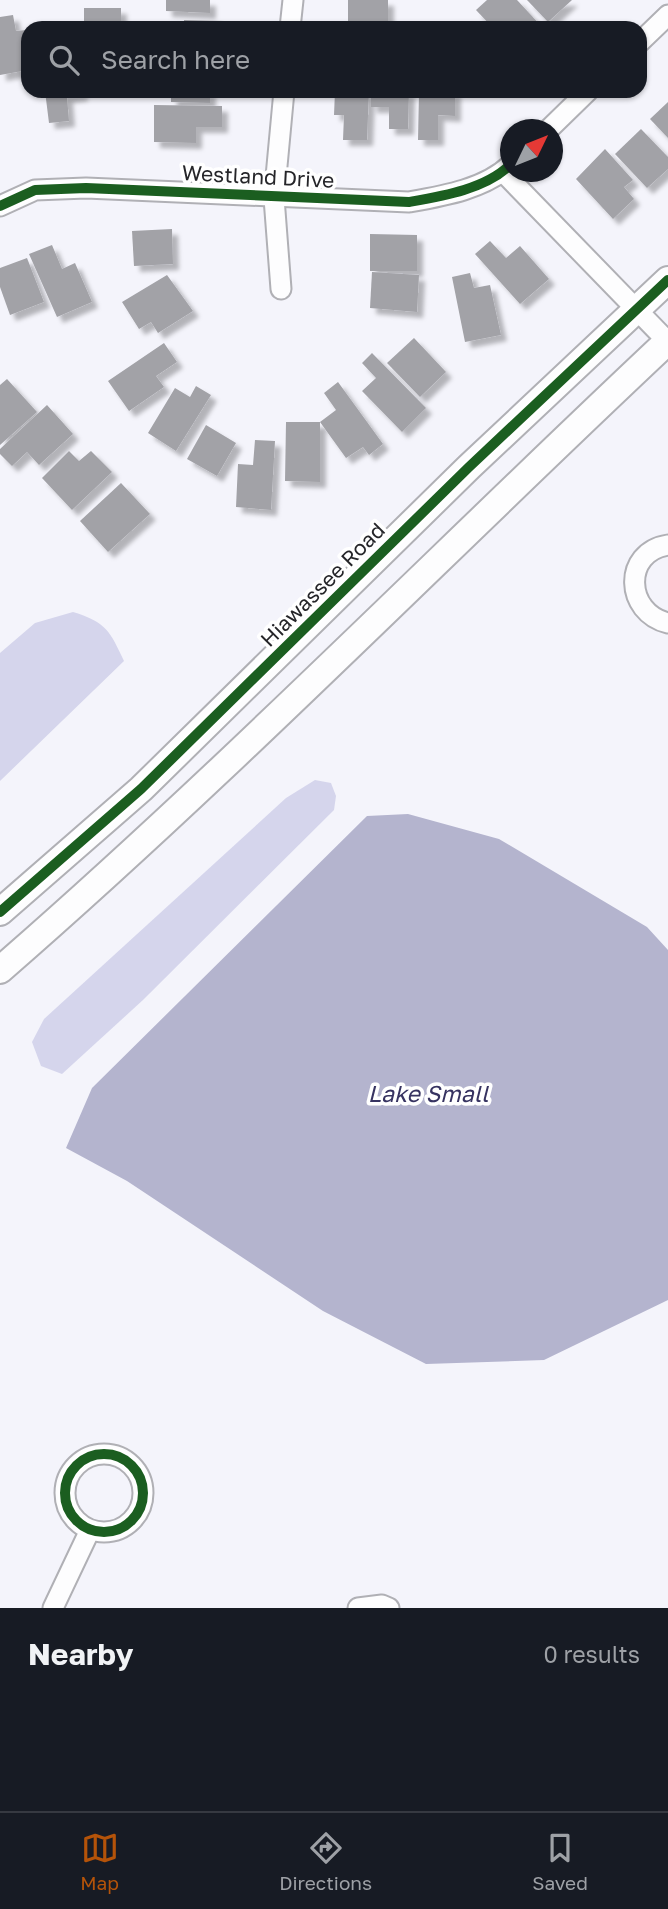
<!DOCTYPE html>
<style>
:root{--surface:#171b24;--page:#242831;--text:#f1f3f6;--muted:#9ea1a6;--line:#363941;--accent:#b45309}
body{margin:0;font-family:"Golos Text",sans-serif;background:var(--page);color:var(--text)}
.compass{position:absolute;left:500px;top:119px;width:63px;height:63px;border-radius:50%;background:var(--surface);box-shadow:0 2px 5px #0004;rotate:47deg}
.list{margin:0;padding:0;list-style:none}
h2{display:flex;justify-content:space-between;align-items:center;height:91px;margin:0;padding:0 28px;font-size:30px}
h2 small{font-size:23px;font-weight:400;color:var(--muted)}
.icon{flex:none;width:38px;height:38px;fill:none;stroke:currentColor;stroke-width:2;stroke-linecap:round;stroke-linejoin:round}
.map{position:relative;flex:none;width:668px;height:1608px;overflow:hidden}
.search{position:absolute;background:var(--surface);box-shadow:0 2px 5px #0004;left:21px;right:21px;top:21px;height:77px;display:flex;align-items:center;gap:18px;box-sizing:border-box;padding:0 24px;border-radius:21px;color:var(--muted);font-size:26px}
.sheet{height:203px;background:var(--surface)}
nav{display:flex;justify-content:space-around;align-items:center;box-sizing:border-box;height:98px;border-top:2px solid var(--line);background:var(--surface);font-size:19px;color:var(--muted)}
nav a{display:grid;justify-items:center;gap:4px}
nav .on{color:var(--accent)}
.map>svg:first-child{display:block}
.green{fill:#d5d5ec}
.water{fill:#b4b4ce}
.building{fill:#a2a2a7;filter:url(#shadow)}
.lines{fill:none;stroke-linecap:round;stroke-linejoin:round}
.street-casing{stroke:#b0b0b5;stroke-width:23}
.secondary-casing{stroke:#b0b0b5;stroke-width:30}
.street{stroke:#fdfdfe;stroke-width:19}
.secondary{stroke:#fdfdfe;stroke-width:26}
.cycleway-casing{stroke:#fff;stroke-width:15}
.cycleway{stroke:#1b5e20;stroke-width:10}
.labels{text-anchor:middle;stroke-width:7;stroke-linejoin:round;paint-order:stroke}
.street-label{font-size:21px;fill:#252529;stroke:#fff}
.water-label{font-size:23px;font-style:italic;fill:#373361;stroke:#fff}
</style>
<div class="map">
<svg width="668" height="1608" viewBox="0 0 668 1608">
<defs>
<filter id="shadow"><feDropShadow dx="6" dy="6" stdDeviation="2" flood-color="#0004"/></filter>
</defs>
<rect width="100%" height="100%" fill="#f4f4fb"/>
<g class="green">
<path d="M73,612C106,622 110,631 124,661L0,781V653L35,623Z"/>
<polygon points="315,780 331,783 336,796 334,810 143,1000 62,1074 41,1066 32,1042 44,1019 286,798"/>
</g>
<polygon class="water" points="408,814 499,839 647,927 668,950 668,1300 544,1360 426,1364 323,1311 127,1181 66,1148 92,1088 367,816"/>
<g class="building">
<polygon points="166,0 210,0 210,13 166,11"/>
<rect x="348" y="0" width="40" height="28"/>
<polygon points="487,0 517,0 543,28 493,28 476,10"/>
<polygon points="527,0 572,0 548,22"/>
<rect x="84" y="8" width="37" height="20"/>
<polygon points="13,15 16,31 27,30 28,70 0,75 0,17"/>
<polygon points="184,20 225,21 225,28 184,28"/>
<polygon points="468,21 475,28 460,28"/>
<polygon points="45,91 82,91 82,95 67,97 69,121 49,123"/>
<polygon points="171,91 210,91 210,103 171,102"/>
<polygon points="335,91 369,91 367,140 343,140 344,115 334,115"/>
<polygon points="371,91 409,91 408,129 389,129 389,107 371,107"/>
<polygon points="419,91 455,91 455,116 438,115 438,140 418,140"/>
<polygon points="668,102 668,138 650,119"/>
<polygon points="154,105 222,106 222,127 196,127 196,143 154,142"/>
<polygon points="641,129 668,157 668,169 647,188 615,154"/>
<polygon points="605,149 633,180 624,187 634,199 613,219 576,179"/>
<polygon points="172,229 173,264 134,266 132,231"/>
<polygon points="370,234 417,235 417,271 370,271"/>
<polygon points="490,241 506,258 520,246 549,279 520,304 475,254"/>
<polygon points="52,245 62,269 75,263 92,302 57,317 29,254"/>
<polygon points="27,258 44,302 10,315 0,287 0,268"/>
<polygon points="372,272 419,275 417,312 370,308"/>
<polygon points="470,273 474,288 490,285 501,335 465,342 452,277"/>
<polygon points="167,275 193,311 158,333 151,322 139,329 122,302"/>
<polygon points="414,338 446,372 420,397 387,363"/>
<polygon points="164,343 177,362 156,376 164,387 129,411 108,381"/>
<polygon points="372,353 426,408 402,432 362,391 376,378 362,363"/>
<polygon points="7,379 37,412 0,445 0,385"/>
<polygon points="338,382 383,444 369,455 363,447 346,458 320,422 320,482 285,481 286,422 320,422 336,410 324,393"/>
<polygon points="196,386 211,395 176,451 148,433 175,388 190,397"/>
<polygon points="47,405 73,434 39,465 27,452 12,466 0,454 0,449"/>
<polygon points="206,425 236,443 217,476 187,459"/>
<polygon points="255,440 275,441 271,510 236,507 238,464 253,465"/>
<polygon points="69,451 79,461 91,451 112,472 72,510 42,478"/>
<polygon points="121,483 150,514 108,552 80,521"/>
</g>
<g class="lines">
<defs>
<g id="street">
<polyline points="290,28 293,0"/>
<polyline points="640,42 668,15"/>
<polyline points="548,130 588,91"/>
<polyline points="503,172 668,342"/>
<path d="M0,206L35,190L86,188L409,202C443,196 485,189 510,165"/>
<polyline points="281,289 274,198 284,91"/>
<path d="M668,545C622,552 625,613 668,623"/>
<circle cx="104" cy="1493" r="39"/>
<polyline points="53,1608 90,1530"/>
<polyline points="358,1608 382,1605 389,1608"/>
</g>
<g id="secondary">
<polyline points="0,912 141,789 469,467 668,280"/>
<path d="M0,970C231,769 445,550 668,341"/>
</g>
</defs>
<use href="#street" class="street-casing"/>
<use href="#secondary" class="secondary-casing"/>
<use href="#street" class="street"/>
<use href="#secondary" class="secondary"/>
<defs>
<g id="cycleway">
<path d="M0,206L35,190L86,188L409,202C443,196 485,189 510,165"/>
<polyline points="0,912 141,789 469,467 668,280"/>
<circle cx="104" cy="1493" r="39"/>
</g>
</defs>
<use href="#cycleway" class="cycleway-casing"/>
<use href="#cycleway" class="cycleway"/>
</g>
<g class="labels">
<g class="street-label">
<text transform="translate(258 177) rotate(3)" y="7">Westland Drive</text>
<text transform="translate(323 585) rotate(-45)" y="7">Hiawassee Road</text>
</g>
<g class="water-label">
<text x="428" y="1102">Lake Small</text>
</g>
</g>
</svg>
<svg class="compass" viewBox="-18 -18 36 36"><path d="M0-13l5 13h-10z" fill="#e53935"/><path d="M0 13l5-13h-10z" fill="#9ea1a6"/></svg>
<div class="search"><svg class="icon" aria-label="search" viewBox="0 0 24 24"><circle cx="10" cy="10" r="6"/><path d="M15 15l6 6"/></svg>Search here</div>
</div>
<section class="sheet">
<h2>Nearby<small>0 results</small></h2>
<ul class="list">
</ul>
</section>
<nav>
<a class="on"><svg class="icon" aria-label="map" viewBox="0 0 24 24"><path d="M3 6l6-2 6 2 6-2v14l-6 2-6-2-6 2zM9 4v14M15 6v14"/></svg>Map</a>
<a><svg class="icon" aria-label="directions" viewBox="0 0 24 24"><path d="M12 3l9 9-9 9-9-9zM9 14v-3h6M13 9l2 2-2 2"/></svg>Directions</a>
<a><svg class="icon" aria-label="saved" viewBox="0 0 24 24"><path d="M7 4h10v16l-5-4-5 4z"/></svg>Saved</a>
</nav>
